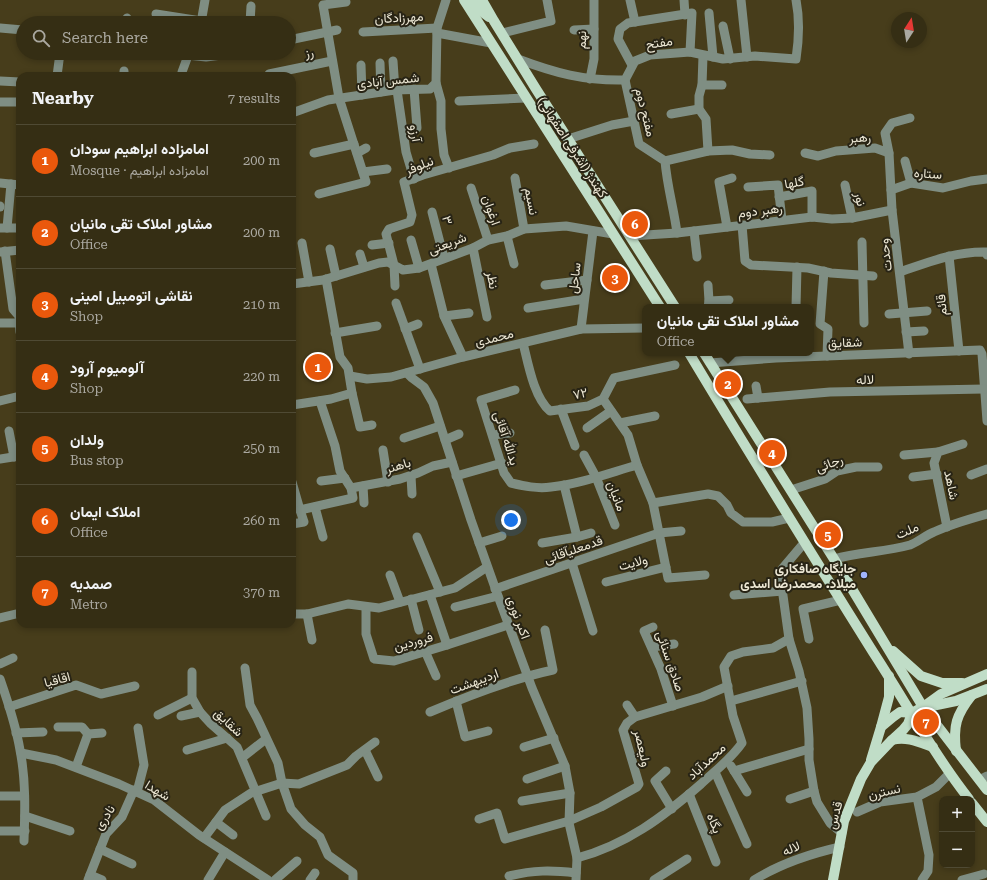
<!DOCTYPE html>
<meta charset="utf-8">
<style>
:root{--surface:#352e14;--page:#3d361d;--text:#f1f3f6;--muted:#aaa8a0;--line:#4f4a34;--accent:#ea580c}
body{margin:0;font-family:"Roboto Serif",Vazirmatn,serif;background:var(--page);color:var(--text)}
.controls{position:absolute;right:12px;bottom:12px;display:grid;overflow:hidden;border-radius:8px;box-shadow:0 2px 6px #0003}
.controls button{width:36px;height:36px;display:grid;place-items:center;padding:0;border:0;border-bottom:1px solid var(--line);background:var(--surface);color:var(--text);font:20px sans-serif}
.compass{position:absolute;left:891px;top:12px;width:36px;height:36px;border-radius:50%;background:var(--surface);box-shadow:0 2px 6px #0003;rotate:12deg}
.you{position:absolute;left:511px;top:520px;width:14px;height:14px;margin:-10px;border:3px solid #fff;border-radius:50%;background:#1a73e8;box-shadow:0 0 0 6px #1a73e833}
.badge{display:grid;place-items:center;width:26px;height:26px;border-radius:50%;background:var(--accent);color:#fff;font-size:13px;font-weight:700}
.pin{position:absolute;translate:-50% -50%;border:2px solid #fff;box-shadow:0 1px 4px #0006}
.popup{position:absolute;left:642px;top:304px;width:172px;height:52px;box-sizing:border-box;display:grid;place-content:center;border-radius:8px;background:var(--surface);filter:drop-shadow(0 1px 3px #0005);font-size:13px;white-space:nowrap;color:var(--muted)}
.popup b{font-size:15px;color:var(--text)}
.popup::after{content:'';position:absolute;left:50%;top:100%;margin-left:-8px;border:8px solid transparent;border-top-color:var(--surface)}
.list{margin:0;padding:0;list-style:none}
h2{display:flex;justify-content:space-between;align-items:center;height:52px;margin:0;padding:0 16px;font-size:17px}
h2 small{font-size:13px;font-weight:400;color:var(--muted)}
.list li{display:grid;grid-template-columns:26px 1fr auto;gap:12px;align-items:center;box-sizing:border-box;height:72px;padding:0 16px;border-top:1px solid var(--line)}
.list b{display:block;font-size:15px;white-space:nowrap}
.list p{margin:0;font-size:13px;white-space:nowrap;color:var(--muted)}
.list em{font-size:13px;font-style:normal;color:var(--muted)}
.icon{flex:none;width:22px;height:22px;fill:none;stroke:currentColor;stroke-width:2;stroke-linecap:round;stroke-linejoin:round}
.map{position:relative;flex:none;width:987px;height:880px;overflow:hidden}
.search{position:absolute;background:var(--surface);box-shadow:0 2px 6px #0003;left:16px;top:16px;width:280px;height:44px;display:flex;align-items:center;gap:10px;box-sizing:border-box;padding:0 14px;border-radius:22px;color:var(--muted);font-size:15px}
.panel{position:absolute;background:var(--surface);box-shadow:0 2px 6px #0003;left:16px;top:72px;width:280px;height:556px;border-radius:12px}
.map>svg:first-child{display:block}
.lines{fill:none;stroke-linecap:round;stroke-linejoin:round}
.minor{stroke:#7f8e83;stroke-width:9}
.major{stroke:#c0ddc7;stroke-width:10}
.poi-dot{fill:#a0b3fd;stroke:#282415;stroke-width:1.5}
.labels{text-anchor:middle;stroke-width:4;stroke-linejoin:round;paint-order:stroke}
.street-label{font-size:13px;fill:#ece7d4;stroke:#282415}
.poi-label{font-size:13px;font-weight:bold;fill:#ece7d4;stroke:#282415;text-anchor:end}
</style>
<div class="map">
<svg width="987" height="880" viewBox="0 0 987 880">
<rect width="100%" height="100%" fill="#473d1b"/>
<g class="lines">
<g class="minor">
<polyline points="630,0 635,22"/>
<polyline points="684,0 685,15"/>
<polyline points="741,0 747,57"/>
<polyline points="709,13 713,57"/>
<polyline points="156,14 201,21"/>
<polyline points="126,23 127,18"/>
<polyline points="201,23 205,0"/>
<polyline points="250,23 251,6"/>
<polyline points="723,26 730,59"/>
<polyline points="0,28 23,30"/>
<polyline points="574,30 594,29"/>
<polyline points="363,32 437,28"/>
<polyline points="437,33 491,43"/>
<polyline points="502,33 551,21 547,0"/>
<polyline points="289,40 337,30"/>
<polyline points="187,55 206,57 237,53"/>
<polyline points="703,56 702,85 699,96 699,109 706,119 708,151"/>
<path d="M518,59C555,73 584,81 625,80L635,61L650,55L690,52L723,59L755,56L796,59C799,39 800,20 796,0"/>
<polyline points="393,61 395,90"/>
<polyline points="380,63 381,92"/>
<polyline points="361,65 362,95"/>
<polyline points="632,65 618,39 620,29 628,23 692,13 690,52"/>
<polyline points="124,71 124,76"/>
<polyline points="269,74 332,61"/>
<polyline points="57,76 60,53"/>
<polyline points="182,76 182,72 189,53"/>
<polyline points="590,79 594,59 594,0"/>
<path d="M625,80L639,144L665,161C667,186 674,209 677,233"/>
<polyline points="0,81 20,82"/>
<polyline points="436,83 441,101 441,129 444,155 449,168"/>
<polyline points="702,85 722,85"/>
<polyline points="414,89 417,128"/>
<polyline points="397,90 406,152 414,179"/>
<polyline points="459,101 526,98"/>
<polyline points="0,102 20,102"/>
<polyline points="292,113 328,100 395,90 430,89 436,83 437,28 446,0"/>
<polyline points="671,114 699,109"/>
<polyline points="568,139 612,125 634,121"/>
<polyline points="314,153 354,144"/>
<polyline points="357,153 366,148"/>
<polyline points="805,153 818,156 836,151 875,148 889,153 885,133 892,123 910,118"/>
<polyline points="889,153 892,210 909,354"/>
<polyline points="665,161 708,151 732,150 750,154 770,155"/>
<polyline points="905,161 911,183"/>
<polyline points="363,172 387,169"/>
<polyline points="515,178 524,229"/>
<polyline points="0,183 20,185"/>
<polyline points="845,185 852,218"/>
<polyline points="748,187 778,185 782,220"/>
<polyline points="471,188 488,240"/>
<polyline points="891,190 911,183 943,188 971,181 987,179"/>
<polyline points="319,194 366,182 339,98 323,5 346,2"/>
<polyline points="779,197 812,191 812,217"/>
<polyline points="0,206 0,207"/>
<polyline points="432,212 444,258"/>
<polyline points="742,225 745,261 751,265 808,268 831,273 873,276"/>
<polyline points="727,227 719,182 732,178"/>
<polyline points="0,228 20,228"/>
<polyline points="7,228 11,184"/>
<polyline points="694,231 697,257"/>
<polyline points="507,236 514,264"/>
<polyline points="630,236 677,233 812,217 832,219 852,218 892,210"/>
<polyline points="411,240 419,268"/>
<polyline points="862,242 864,323"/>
<polyline points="302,243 309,282"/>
<polyline points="372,245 389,243"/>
<polyline points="473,248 487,317"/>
<polyline points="330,249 336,276"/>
<polyline points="5,251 13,309 19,316 20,332"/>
<polyline points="0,252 20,250"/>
<polyline points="360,254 364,267"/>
<polyline points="949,256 959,351"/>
<polyline points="431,264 444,316 463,357"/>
<polyline points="824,271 820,324 828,329 827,356"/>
<path d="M900,272C929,262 956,251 987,252V255"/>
<polyline points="292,284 323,280 379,263 388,262 403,270 419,268 473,248 488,240 507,236 524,229 566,226 613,234"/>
<polyline points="545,285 587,280"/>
<polyline points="708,285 709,301"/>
<polyline points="395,286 394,265 386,234 389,229 410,222 412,215 404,182 423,175 493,155 510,148 534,144"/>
<polyline points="396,303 420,369"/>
<polyline points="708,307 709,301 729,300"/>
<polyline points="796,307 797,267"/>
<polyline points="528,308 584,299"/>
<polyline points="889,314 927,311"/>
<polyline points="444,316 469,313"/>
<polyline points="0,323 19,323"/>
<polyline points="405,329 418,324"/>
<polyline points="581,329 593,231"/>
<polyline points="906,332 924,331"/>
<polyline points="335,333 377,326"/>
<path d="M523,343C528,363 534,398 550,411L588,406L603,399L614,378L675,365"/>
<polyline points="710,363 776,358 980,350 982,354 987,421"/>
<polyline points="407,373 412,378 424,387 433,403 471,520 498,596 532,688 565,766 570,793 569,823 577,858 576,880"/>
<polyline points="350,376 367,379 391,377 463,357 581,329 645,328"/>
<polyline points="756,386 758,398"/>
<path d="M515,390L481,400L504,473L511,483C524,486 537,489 551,487C580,484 609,473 637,465"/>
<polyline points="352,393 360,427 372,425"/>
<polyline points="603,399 628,435 637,465 653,503 668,578 705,575"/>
<polyline points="747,399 830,392 984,389"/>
<polyline points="0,401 20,396"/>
<polyline points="292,405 331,399 352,393 348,368 340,357 326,279"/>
<polyline points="561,409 575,446"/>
<polyline points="620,423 655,416"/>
<polyline points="587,428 611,411"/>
<polyline points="9,431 14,457"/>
<polyline points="493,435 510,433"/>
<polyline points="404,438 440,426"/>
<polyline points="445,440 459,434"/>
<polyline points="383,450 388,482"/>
<polyline points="584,455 596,477 615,525"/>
<polyline points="904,455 938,452"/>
<polyline points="0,459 19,456"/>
<polyline points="971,475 987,469"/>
<polyline points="411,476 412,494"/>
<polyline points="456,476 502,463"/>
<polyline points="913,477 937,474"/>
<polyline points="321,481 345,478"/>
<polyline points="292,482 300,510 353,498 351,488 340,471 335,446 320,401"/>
<polyline points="564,485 577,537"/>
<polyline points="363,486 364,503"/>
<polyline points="351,488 400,479 418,473 433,466 452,462"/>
<polyline points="791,490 825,479 837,471 856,467 878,467"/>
<polyline points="653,503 708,494 718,496 727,505 731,513 743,522 772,522 789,518"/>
<polyline points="315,507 323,537"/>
<polyline points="292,524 304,522 300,510"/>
<polyline points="947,527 934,463 938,452 963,444"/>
<polyline points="417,537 440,592"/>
<polyline points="479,543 502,536"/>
<polyline points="542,543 577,537 591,533"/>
<polyline points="804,543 782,569 781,581 789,639 799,671 807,708 809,739 809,760 814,791 817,802 830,823 842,833"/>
<path d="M834,559C859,552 885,552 910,545C918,542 926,535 934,532C951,524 969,519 987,514"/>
<polyline points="572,563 593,631"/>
<polyline points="390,575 400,602"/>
<polyline points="606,582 666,567"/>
<polyline points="495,589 659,533 681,531"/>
<polyline points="430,595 447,645"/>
<polyline points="734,595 783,591"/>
<polyline points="411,599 419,630"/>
<polyline points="366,607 366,634 374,659 394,661 447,645 508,625"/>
<polyline points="455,607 498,596"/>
<polyline points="292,614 307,614 348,604 379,608 455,588 487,567"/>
<polyline points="307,614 312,640"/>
<polyline points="0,618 20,613"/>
<polyline points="653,627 644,631 661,669 673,706"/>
<polyline points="809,639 803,609 841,600"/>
<polyline points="652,647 674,644"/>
<polyline points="425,651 436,676"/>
<polyline points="0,664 13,658"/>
<polyline points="245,668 250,705 257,718 278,763 282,783 291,809 305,825 320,837 328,855 353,873 353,880"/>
<polyline points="192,672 192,698 200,712 211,724 237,747 266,816"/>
<path d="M0,679C8,702 16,726 20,750C26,780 25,811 24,841"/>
<polyline points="456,701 465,737 488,731"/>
<polyline points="731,701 802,681"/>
<polyline points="627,705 635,717"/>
<polyline points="9,707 76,685 101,694 135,686"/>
<path d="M430,712C470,695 511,679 553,670L545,630"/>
<polyline points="158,715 192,698"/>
<polyline points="181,716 200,712"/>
<polyline points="58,727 82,727 88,734 76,767"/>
<polyline points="16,733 43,732"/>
<polyline points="88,734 102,733"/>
<polyline points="524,747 554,738"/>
<polyline points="187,750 227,738"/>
<polyline points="365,750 378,777"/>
<polyline points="21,753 56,760 119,784 154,800 199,835 268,880"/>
<polyline points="243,757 266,739"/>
<polyline points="731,766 747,792"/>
<polyline points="666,771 655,781 672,809"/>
<polyline points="734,771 809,749"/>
<polyline points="715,772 747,844"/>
<polyline points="527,779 565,766"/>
<polyline points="979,780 987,776"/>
<polyline points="137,792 144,765 138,728"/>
<polyline points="689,794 716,862"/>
<polyline points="0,796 24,796"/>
<polyline points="917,797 929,855 928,871 922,880"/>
<polyline points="790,799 814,791"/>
<polyline points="522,801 570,793"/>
<polyline points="857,812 880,802 917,797 936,787 949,774"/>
<polyline points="25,816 70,831"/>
<polyline points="479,819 497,813 505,839 569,821 601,807 637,787 639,784 623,730 627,723 635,717 702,697 728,686"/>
<polyline points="216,822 233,835"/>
<polyline points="0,831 25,831"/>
<polyline points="204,838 225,810 251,793 282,783 299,784 347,765 356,756 375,742"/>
<polyline points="100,849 132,864"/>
<path d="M577,858C626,845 663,817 701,784C715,771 731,759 742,743L733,716L724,667L731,656L743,652L773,648L789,639"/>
<polyline points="90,875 102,880"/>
<path d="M509,876C534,870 551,870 576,873"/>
<polyline points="88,880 106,834 122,817 134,790"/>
<polyline points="208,880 225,852"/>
<polyline points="275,880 297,861"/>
<polyline points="310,880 315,873"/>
<polyline points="654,880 687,859"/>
<path d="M754,880C780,864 809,854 840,847"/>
<polyline points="962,880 984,874"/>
</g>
<g class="major">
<polyline points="464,0 660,307"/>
<polyline points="472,0 477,8 489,17"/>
<polyline points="482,0 494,21 536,89 675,307"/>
<path d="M689,353C749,453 811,553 873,652C905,701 933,753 969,799"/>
<polyline points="704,353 834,559 923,707 987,790"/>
<polyline points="893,651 921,676 942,683 962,683"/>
<polyline points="927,707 956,701 987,689"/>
<polyline points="881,727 889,697 889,676"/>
<path d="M892,740C906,736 919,742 933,747"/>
<path d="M956,751C953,726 956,715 972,695"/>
<polyline points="871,760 881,727 893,717 900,712 912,713 923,707 941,694 987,674"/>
<polyline points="972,803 987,822"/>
<polyline points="833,880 844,821 861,779 871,762 891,741 903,730 908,724 912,713"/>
</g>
</g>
<circle class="poi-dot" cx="864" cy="575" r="4"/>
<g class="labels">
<g class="street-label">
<text transform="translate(399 17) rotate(-3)" y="5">مهرزادگان</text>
<text transform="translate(581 40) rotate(-90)" y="5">نهم</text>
<text transform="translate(659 42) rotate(-9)" y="5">مفتح</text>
<text transform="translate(309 52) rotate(-12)" y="5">رز</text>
<text transform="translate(388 80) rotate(-6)" y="5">شمس آبادی</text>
<text transform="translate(646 112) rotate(76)" y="5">مفتح دوم</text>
<text transform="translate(416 133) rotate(81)" y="5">آرزو</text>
<text transform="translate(860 137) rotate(-2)" y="5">رهبر</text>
<text transform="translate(573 147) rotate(57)" y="5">کهندژ (اشرفی اصفهانی)</text>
<text transform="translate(419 165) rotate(-22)" y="5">نیلوفر</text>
<text transform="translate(928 173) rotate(4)" y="5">ستاره</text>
<text transform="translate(794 182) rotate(-10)" y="5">گلها</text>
<text transform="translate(861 199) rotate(77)" y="5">نور</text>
<text transform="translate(532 201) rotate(79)" y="5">نسیم</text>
<text transform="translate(492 210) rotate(71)" y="5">ارغوان</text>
<text transform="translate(760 210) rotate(-7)" y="5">رهبر دوم</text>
<text transform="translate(448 220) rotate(76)" y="5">۳</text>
<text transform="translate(447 243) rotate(-21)" y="5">شریعتی</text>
<text transform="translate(885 255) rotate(-97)" y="5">وحدت</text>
<text transform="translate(574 278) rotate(-83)" y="5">ساحل</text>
<text transform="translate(493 280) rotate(79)" y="5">نظر</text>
<text transform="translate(941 305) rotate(-96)" y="5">قائم</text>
<text transform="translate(494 337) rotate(-14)" y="5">محمدی</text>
<text transform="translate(845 342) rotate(-2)" y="5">شقایق</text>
<text transform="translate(865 379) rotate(-1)" y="5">لاله</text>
<text transform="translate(580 393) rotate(-12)" y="5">۷۲</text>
<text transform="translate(507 438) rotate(72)" y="5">یدالله آقائی</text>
<text transform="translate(829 463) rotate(-21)" y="5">رجائی</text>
<text transform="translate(398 465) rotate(-17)" y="5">باهنر</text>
<text transform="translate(952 485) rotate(78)" y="5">شاهد</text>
<text transform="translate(617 496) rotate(69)" y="5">مانیان</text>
<text transform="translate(907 530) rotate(-23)" y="5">ملت</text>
<text transform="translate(573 549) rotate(-19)" y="5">قدمعلیآقائی</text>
<text transform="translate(633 562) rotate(-14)" y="5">ولایت</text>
<text transform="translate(519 617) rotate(70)" y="5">اکبر نوری</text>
<text transform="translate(413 641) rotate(-15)" y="5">فروردین</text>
<text transform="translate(671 661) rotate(71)" y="5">صادق سنائی</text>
<text transform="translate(57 679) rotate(-15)" y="5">اقاقیا</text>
<text transform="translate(474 681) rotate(-20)" y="5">اردیبهشت</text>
<text transform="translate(229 722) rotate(43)" y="5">شقایق</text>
<text transform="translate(643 748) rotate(77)" y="5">ولیعصر</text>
<text transform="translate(706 761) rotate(-43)" y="5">محمدآباد</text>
<text transform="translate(158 790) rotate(31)" y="5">شهدا</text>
<text transform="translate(884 791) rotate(-13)" y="5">نسترن</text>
<text transform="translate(834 815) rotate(-75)" y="5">قدس</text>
<text transform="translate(104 817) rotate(-56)" y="5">نادری</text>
<text transform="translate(715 823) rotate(68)" y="5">پگاه</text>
<text transform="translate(791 848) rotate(-22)" y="5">لاله</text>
</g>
<g class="poi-label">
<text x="856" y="573">جایگاه صافکاری<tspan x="856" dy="15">میلاد. محمدرضا اسدی</tspan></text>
</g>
</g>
</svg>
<div class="controls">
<button>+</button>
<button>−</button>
</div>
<svg class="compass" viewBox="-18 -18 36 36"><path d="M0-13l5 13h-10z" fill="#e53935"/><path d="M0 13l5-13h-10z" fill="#aaa8a0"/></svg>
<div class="you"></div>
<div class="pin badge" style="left:318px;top:367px">1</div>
<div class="pin badge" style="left:728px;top:384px">2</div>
<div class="popup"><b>مشاور املاک تقی مانیان</b>Office</div>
<div class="pin badge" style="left:615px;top:278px">3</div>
<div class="pin badge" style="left:772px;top:453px">4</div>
<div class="pin badge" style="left:828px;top:535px">5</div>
<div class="pin badge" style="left:635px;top:224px">6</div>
<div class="pin badge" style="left:926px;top:722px">7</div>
<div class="search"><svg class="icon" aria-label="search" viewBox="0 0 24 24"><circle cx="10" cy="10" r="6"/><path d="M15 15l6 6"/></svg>Search here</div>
<section class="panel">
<h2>Nearby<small>7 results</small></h2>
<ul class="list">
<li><span class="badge">1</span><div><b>امامزاده ابراهیم سودان</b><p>Mosque · امامزاده ابراهیم</p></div><em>200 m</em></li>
<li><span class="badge">2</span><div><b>مشاور املاک تقی مانیان</b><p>Office</p></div><em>200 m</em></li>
<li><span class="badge">3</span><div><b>نقاشی اتومبیل امینی</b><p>Shop</p></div><em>210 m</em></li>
<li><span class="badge">4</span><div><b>آلومیوم آرود</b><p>Shop</p></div><em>220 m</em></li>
<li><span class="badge">5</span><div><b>ولدان</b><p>Bus stop</p></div><em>250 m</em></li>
<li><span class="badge">6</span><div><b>املاک ایمان</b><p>Office</p></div><em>260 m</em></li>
<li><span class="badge">7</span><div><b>صمدیه</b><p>Metro</p></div><em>370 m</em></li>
</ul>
</section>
</div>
